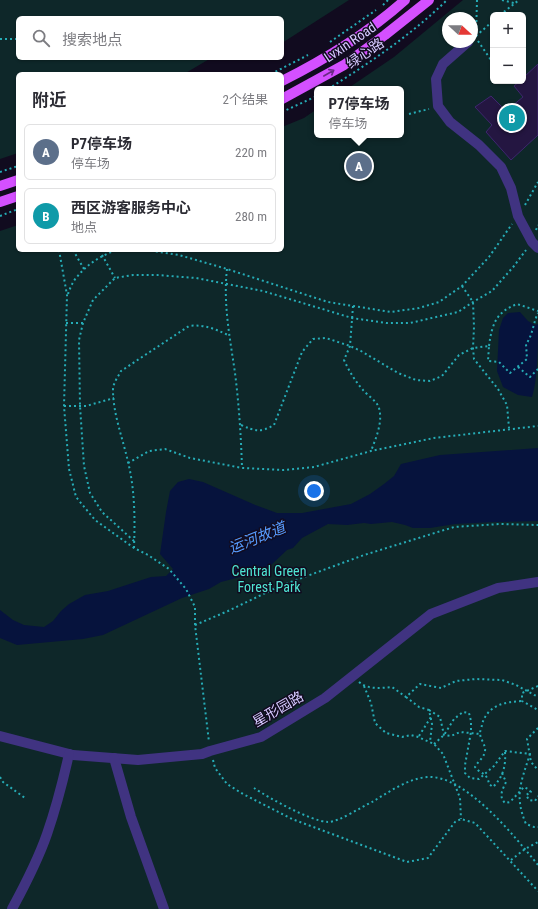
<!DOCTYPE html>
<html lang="zh">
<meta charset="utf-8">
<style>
:root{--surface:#fff;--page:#f7f7f7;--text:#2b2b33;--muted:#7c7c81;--line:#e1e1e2;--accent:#db2777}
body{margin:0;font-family:"Roboto Condensed","Noto Sans SC",sans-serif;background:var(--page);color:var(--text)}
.controls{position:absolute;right:12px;top:12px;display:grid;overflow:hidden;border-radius:6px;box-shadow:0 1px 3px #0004}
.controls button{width:36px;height:36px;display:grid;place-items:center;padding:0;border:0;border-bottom:1px solid var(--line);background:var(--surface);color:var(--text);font:20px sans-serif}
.compass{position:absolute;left:442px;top:12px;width:36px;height:36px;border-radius:50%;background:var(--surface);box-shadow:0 1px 3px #0004;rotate:111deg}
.you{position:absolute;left:314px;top:491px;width:14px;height:14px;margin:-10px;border:3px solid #fff;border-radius:50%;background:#1a73e8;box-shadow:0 0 0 6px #1a73e833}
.badge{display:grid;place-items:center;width:26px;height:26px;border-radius:50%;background:var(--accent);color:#fff;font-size:13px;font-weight:700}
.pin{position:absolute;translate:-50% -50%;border:2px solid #fff;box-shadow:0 1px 4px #0006}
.popup{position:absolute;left:314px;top:86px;width:90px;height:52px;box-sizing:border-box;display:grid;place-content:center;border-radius:6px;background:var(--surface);filter:drop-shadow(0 1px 3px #0005);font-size:13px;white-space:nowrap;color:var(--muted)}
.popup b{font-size:15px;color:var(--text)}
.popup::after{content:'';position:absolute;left:50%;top:100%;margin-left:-8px;border:8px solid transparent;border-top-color:var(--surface)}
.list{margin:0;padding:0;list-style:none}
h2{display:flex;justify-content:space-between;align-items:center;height:52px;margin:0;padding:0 16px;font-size:17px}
h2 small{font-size:13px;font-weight:400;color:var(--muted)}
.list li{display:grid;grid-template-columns:26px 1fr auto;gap:12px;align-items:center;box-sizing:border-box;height:56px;margin:0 8px 8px;padding:0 8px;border:1px solid var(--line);border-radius:6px}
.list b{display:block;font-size:15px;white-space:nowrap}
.list p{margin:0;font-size:13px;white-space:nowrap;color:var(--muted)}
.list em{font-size:13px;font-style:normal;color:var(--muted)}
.icon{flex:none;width:22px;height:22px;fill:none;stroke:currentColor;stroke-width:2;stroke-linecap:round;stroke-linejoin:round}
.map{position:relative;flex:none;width:538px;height:909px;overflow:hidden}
.search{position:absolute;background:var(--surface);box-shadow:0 1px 3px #0004;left:16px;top:16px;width:268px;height:44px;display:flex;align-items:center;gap:10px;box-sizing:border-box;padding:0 14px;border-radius:6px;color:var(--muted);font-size:15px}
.panel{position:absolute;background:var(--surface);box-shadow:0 1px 3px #0004;left:16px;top:72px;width:268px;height:180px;border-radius:6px}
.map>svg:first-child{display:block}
.green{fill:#0e2729;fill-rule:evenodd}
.water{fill:#06133d}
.building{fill:#241641;stroke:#3e266f}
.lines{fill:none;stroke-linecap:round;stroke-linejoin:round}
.path{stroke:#26acb6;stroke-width:2;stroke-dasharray:2 3;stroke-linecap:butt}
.minor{stroke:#403381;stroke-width:10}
.major{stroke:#d450ff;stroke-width:10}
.oneway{stroke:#692a84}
.labels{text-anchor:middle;stroke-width:3;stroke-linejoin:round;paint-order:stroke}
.street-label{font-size:14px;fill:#d6c9ff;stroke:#110b1f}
.park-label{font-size:14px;fill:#4fe6d3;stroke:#110b1f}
.water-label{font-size:15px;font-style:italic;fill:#579cff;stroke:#110b1f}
</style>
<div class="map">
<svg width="538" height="909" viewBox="0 0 538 909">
<rect width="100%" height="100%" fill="#110b1f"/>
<g class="green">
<polygon points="0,0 349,0 282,43 282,18 18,18 18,58 211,58 184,74 18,74 18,153 0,159"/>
<path d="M463,0H538V909H0V231L18,225V250H282V127L304,118L317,109V135H401V89H347L394,57ZM493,15H523V81H493ZM448,18H472V42H448Z"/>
</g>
<g class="water">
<path d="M520,312L528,321L535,325L538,324C538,345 538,379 532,397L518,395L503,387L497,371L499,330L503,318L508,313Z"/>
<polygon points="538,448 538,521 494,522 455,524 430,528 413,528 405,525 392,522 371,524 364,523 347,525 328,524 302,538 293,548 287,550 269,567 248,575 221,582 209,589 182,598 103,635 83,639 17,645 0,638 0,610 13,620 24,625 44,627 53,621 61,611 69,604 85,595 108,591 151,577 166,576 173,569 160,554 166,512 170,491 178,482 189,479 203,482 253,504 277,513 302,513 351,504 370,494 384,484 394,476 401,464 440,455"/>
</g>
<polygon class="building" points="538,64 538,135 511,160 486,132 492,125 475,107 491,96 506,111 523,97 514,86 520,81 523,81 523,78"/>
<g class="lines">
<g class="path">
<polyline points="502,0 514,3"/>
<polyline points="383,5 388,0"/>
<polyline points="500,15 519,0"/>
<polyline points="476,36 493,21"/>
<polyline points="476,37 477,0"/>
<polyline points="0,39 18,39"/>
<polyline points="478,41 493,63"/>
<polyline points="330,42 376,10"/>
<polyline points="271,74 308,55"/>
<path d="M328,89C371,62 411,35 447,0"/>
<polyline points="282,112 317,96"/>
<polyline points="409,114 429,109"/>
<polyline points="0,172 18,166"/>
<polyline points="525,205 538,182"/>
<polyline points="0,216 18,209"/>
<polyline points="536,230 538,225"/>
<polyline points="59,250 67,295 64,406 69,469 76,497 95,520 134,548 148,555 169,569 186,589 195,607 195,625 209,742"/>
<polyline points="73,250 84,269"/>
<polyline points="146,250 179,255 227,269 328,302 391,312 419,308 439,302 462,286 489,257 512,224"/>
<polyline points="102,255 115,278"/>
<path d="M227,269C223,304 230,338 235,373C239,405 241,436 242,468"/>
<polyline points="462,286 473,302 474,327 473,348 474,359 498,389 507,405 509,428"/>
<path d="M68,294C70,288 73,281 77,277C87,264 101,256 116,250"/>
<path d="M353,306L350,346L344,360C349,371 355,381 363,390C367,395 377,401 379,408C383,422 376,438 371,451"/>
<polyline points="66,323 83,323"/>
<path d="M489,346C492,324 496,312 517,304L538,311"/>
<polyline points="518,367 530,377 538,369"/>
<polyline points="64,406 86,406 114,398"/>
<path d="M241,425C255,431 260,433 274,425L302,352L313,339L326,338L350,346L361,351L398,373L416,380L430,381L442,376L459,355L473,348L489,346L488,361L499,362L510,373L527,359L526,344C533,335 533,323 538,313"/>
<polyline points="128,463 149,451 165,449 190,458 242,468 284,470 314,467 371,451 434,438 538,426"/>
<polyline points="134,541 102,512 90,493 84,466 80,406 79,340 83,323 93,300 115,278 133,275 157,275 196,278 263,291 352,318 386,323 410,323 458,312 473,302 492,291 514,266 526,250"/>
<path d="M134,548C135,519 135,490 128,462C123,439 113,414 113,390C113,383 118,377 121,371L189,326C204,324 215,329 228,335"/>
<polyline points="195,625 228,611 280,586 364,555 454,527 500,524 538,525"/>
<path d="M359,682C369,690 380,688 392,687L406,697L420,684L441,688L456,681L476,679L502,680L516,685L538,697"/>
<polyline points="364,686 371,703 375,723 386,733 402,737 411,735 418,737 434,744 443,754 460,798 461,819"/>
<polyline points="538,686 522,693 522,701 538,710"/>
<polyline points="406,697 419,707 429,710 432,724 430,742"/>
<polyline points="429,710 440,717 444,735 451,736 460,732 480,734"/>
<polyline points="538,728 527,739 531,762 538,770"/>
<polyline points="419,736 431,717"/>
<path d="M434,744L444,735L454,719L463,712L469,713L471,721V732L465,765V773L470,778L479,779L494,766L505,751L530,754C521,782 514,796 526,824L534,827H538"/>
<path d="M505,752C506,766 503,777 493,787L489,784C487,772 481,775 475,767C478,761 484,758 485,751C486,745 480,739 480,733C480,731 482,727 482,724C488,705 504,702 522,701"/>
<polyline points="213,760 215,768 227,784 243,794 292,819 407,862 428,858 455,822 461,819 475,823 538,891"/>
<path d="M502,773L506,782C503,789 498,796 505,803L510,802L524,787L528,789L531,792L526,795L529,800L535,801L538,796"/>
<polyline points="0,777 3,782 25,798"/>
<path d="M254,788C269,798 310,821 328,822C339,822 361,807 372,802C389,792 407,779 427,777C465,774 516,838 538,865"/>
<polyline points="511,860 525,849 538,842"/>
</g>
<g class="minor">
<polyline points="468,42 443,64 436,79 438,106 450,122 479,145 501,167 511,188 518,216 532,242 538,248"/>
<polyline points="0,736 73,755 138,760 202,754 210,751 261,737 325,698 431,614 498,588 538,582"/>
<polyline points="114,758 131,817 164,909"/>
<path d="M12,909C25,885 38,860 47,834C56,808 63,781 69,754"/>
</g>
<g class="major">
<path d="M282,81C326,59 368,33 405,0"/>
<polyline points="282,99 344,65 385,35 429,0"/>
<polyline points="0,186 18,180"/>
<polyline points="0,202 18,196"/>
</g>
</g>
<defs><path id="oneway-shaft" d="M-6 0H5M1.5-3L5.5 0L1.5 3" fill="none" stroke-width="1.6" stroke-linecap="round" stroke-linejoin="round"/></defs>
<use class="oneway" href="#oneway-shaft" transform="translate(329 73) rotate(-30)"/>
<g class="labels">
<g class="street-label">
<text transform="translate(350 42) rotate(-34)" y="5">Lvxin Road</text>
<text transform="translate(365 53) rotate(-34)" y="5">绿心路</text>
<text transform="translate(278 709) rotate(-30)" y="5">星形园路</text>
</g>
<g class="park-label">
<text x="269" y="576">Central Green<tspan x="269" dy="16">Forest Park</tspan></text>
</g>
<g class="water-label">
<text transform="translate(257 538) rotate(-22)" y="5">运河故道</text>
</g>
</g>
</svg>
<div class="controls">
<button>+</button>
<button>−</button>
</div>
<svg class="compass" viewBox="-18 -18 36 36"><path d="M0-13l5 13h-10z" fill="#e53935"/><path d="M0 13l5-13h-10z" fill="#7c7c81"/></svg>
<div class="you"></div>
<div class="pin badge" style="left:359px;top:166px;background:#5c6f8a">A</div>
<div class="popup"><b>P7停车场</b>停车场</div>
<div class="pin badge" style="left:512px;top:118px;background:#0f9aa8">B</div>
<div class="search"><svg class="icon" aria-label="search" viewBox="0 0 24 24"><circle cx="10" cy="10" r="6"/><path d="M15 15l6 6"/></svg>搜索地点</div>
<section class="panel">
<h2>附近<small>2个结果</small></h2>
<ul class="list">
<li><span class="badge" style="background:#5c6f8a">A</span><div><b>P7停车场</b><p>停车场</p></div><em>220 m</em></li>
<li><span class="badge" style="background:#0f9aa8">B</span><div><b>西区游客服务中心</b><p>地点</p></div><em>280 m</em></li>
</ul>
</section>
</div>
